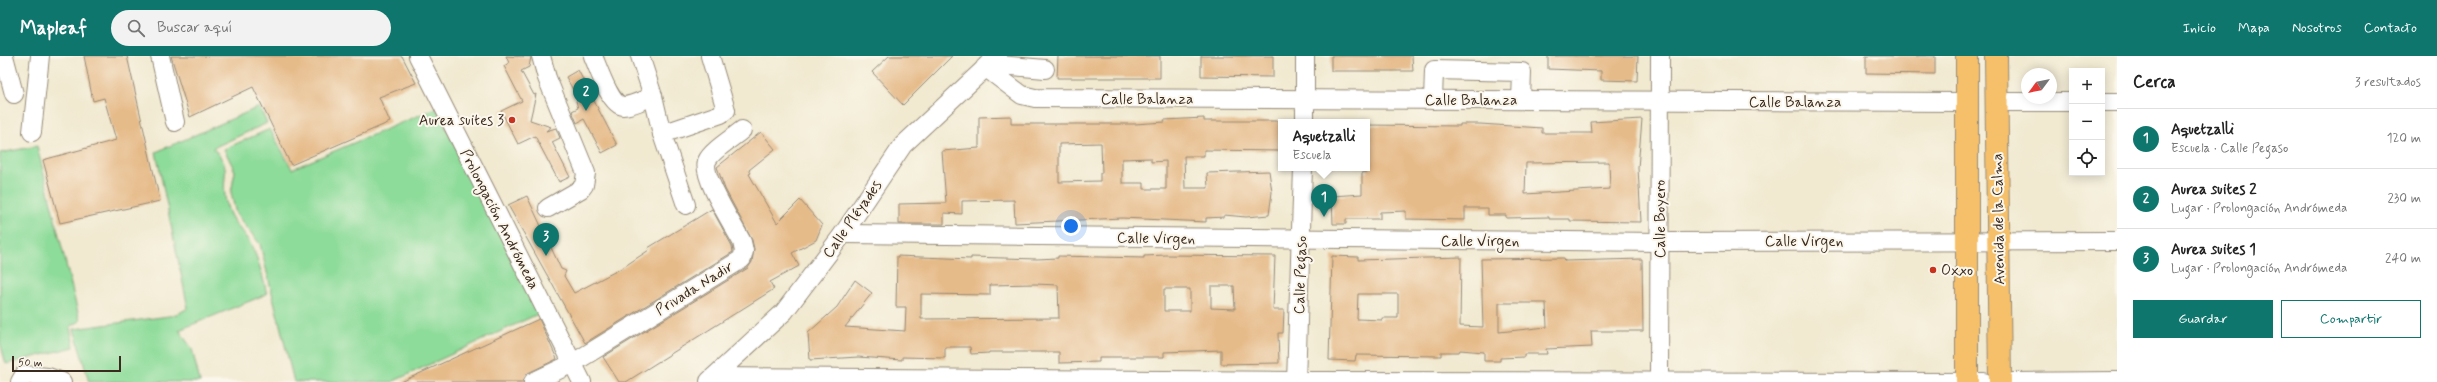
<!DOCTYPE html>
<html lang="es">
<meta charset="utf-8">
<style>
:root{--surface:#fff;--page:#f2f2f2;--text:#222;--muted:#767676;--line:#e0e0e0;--accent:#0f766e}
body{margin:0;font-family:Mynerve,sans-serif;background:var(--page);color:var(--text)}
.controls{position:absolute;right:12px;top:12px;display:grid;overflow:hidden;border-radius:0px;box-shadow:0 2px 10px #0003}
.controls button{width:36px;height:36px;display:grid;place-items:center;padding:0;border:0;border-bottom:1px solid var(--line);background:var(--surface);color:var(--text);font:20px sans-serif}
.compass{position:absolute;left:2021px;top:12px;width:36px;height:36px;border-radius:50%;background:var(--surface);box-shadow:0 2px 10px #0003;rotate:238deg}
.scale{position:absolute;left:12px;bottom:10px;width:109px;box-sizing:border-box;padding-left:4px;border:2px solid #3b2a1e;border-top:0;font-size:11px;line-height:14px;white-space:nowrap;color:#3b2a1e;-webkit-text-stroke:3px #fbf7ec;paint-order:stroke}
.you{position:absolute;left:1071px;top:170px;width:14px;height:14px;margin:-10px;border:3px solid #fff;border-radius:50%;background:#1a73e8;box-shadow:0 0 0 6px #1a73e833}
.badge{display:grid;place-items:center;width:26px;height:26px;border-radius:50%;background:var(--accent);color:#fff;font-size:13px;font-weight:700}
.pin{position:absolute;translate:-50% -33px;filter:drop-shadow(0 1px 2px #0008)}
.pin::after{content:'';position:absolute;top:21px;width:14px;height:12px;background:inherit;clip-path:polygon(0 0,100% 0,50% 100%)}
.popup{position:absolute;left:1278px;top:63px;width:92px;height:52px;box-sizing:border-box;display:grid;place-content:center;border-radius:0px;background:var(--surface);filter:drop-shadow(0 1px 3px #0005);font-size:13px;white-space:nowrap;color:var(--muted)}
.popup b{font-size:15px;color:var(--text)}
.popup::after{content:'';position:absolute;left:50%;top:100%;margin-left:-8px;border:8px solid transparent;border-top-color:var(--surface)}
.list{margin:0;padding:0;list-style:none}
h2{display:flex;justify-content:space-between;align-items:center;height:52px;margin:0;padding:0 16px;font-size:17px}
h2 small{font-size:13px;font-weight:400;color:var(--muted)}
.list li{display:grid;grid-template-columns:26px 1fr auto;gap:12px;align-items:center;box-sizing:border-box;height:60px;padding:0 16px;border-top:1px solid var(--line)}
.list b{display:block;font-size:15px;white-space:nowrap}
.list p{margin:0;font-size:13px;white-space:nowrap;color:var(--muted)}
.list em{font-size:13px;font-style:normal;color:var(--muted)}
.actions{display:flex;gap:8px;padding:12px 16px}
.actions a{flex:1;padding:9px 0;border:1px solid var(--accent);border-radius:0px;text-align:center;font-size:14px;color:var(--accent)}
.actions .main{background:var(--accent);color:#fff}
.icon{flex:none;width:22px;height:22px;fill:none;stroke:currentColor;stroke-width:2;stroke-linecap:round;stroke-linejoin:round}
.map{position:relative;flex:none;width:2117px;height:326px;overflow:hidden}
header{display:flex;align-items:center;gap:24px;box-sizing:border-box;height:56px;padding:0 20px;background:var(--accent);color:#fff}
header strong{font-size:19px}
nav{display:flex;gap:22px;margin-inline-start:auto;font-size:14px}
.search{width:280px;height:36px;background:var(--page);display:flex;align-items:center;gap:10px;box-sizing:border-box;padding:0 14px;border-radius:22px;color:var(--muted);font-size:15px}
main{display:flex}
aside{flex:1;background:var(--surface)}
.map>svg:first-child{display:block}
.green{fill:#8ddc9a;stroke:#64835c}
.building{fill:#e6bb8a;fill-rule:evenodd}
.lines{fill:none;stroke-linecap:round;stroke-linejoin:round}
.minor-casing{stroke:#968a77;stroke-width:20}
.major-casing{stroke:#968a77;stroke-width:24}
.minor{stroke:#fff;stroke-width:18}
.major{stroke:#f6c06b;stroke-width:22}
.poi-dot{fill:#c8321e;stroke:#fbf7ec;stroke-width:1.5}
.labels{text-anchor:middle;stroke-width:4;stroke-linejoin:round;paint-order:stroke}
.street-label{font-size:15px;fill:#3b2a1e;stroke:#fbf7ec}
.poi-label{font-size:15px;fill:#3b2a1e;stroke:#fbf7ec;text-anchor:end}
</style>
<header>
<strong>Mapleaf</strong>
<div class="search"><svg class="icon" aria-label="search" viewBox="0 0 24 24"><circle cx="10" cy="10" r="6"/><path d="M15 15l6 6"/></svg>Buscar aquí</div>
<nav><a>Inicio</a><a>Mapa</a><a>Nosotros</a><a>Contacto</a></nav>
</header>
<main>
<div class="map">
<svg width="2117" height="326" viewBox="0 0 2117 326">
<rect width="100%" height="100%" fill="#fbf7ec"/>
<filter id="ink" filterUnits="userSpaceOnUse"><feTurbulence type="fractalNoise" baseFrequency=".025" numOctaves="2"/><feDisplacementMap in="SourceGraphic" scale="8" xChannelSelector="R" yChannelSelector="G"/><feConvolveMatrix kernelMatrix="1 2 1 2 8 2 1 2 1" color-interpolation-filters="sRGB"/></filter>
<filter id="wash" filterUnits="userSpaceOnUse"><feTurbulence type="fractalNoise" baseFrequency=".012" numOctaves="4" result="noise"/><feDisplacementMap in="SourceGraphic" scale="16" xChannelSelector="R" yChannelSelector="G"/><feGaussianBlur stdDeviation="0.9" result="paint"/><feColorMatrix in="noise" values="0 0 0 0 0 0 0 0 0 0 0 0 0 0 0 0 0 1.4 0 .05"/><feComposite in="paint" operator="in"/></filter>
<g filter="url(#wash)">
<rect width="100%" height="100%" fill="#f1e9d0"/>
<g class="green">
<path d="M259,51L267,67L213,92C233,114 222,115 225,140C228,166 241,170 252,191C259,204 263,223 267,238L179,274L192,293L200,326H89L74,273L176,259L188,252L156,96Z"/>
<polygon points="436,52 540,257 392,326 294,326 260,188 236,158 231,137 235,115 224,93 270,73 292,113"/>
<polygon points="37,90 80,265 70,271 74,291 6,308 0,286 0,97"/>
</g>
<g id="blocks">
<g class="building">
<polygon points="84,0 127,0 160,145 60,167 43,104 116,84 104,42 93,45"/>
<polygon points="171,0 402,0 416,27 379,41 390,66 291,109 253,31 190,61"/>
<polygon points="506,0 531,1 529,11 521,15 534,39 536,38 530,64 551,71 546,75 556,72 560,82 552,86 570,121 559,126 535,80 518,88 501,55 522,45 504,10 509,7"/>
<polygon points="889,0 952,0 903,49 872,16"/>
<polygon points="1058,0 1160,0 1160,22 1057,22"/>
<polygon points="1201,0 1273,0 1273,21 1201,20"/>
<polygon points="1331,0 1412,0 1413,15 1331,15"/>
<polygon points="1548,0 1638,0 1637,25 1601,24 1601,15 1548,13"/>
<polygon points="1866,0 1935,0 1935,18 1866,17"/>
<polygon points="578,14 617,89 602,97 584,63 577,67 572,55 578,52 576,45 578,43 566,21"/>
<path d="M1011,60V68H1135L1165,66L1164,64L1204,62V65H1281V95L1204,94V100H1184L1185,132H1208L1207,117L1269,115L1272,136L1269,159L1246,161L1224,159V161L1206,162V166L1122,162L1015,167L1014,144L962,145V158L944,157V168H899V148L946,147L942,95L979,92V61ZM1101,87L1102,117H1100V125L1059,126V88ZM1151,102V106L1166,105V133H1144V127H1122V103Z"/>
<path d="M1642,63L1638,112L1641,166L1570,165V163H1549V161L1506,162V159H1488V152H1465V164L1406,163V155L1380,156V163H1346V168H1333L1332,140L1362,138V117L1367,116V69L1460,70V68H1480L1542,72V77H1592L1591,66ZM1609,106L1610,133L1525,138L1526,107Z"/>
<polygon points="761,76 775,93 749,114 751,117 749,118 777,167 800,144 822,169 816,184 792,197 799,210 770,226 774,233 626,326 619,326 603,301 748,212 752,206 754,193 752,184 725,133 717,111"/>
<polygon points="527,140 561,213 566,215 564,220 574,237 622,212 649,194 648,192 712,153 732,190 733,196 585,287 508,149"/>
<path d="M1166,199L1275,200L1273,254H1284L1283,277H1278L1279,307L1221,308V294L1164,296V301H1099V306L1059,307V296H989V297L971,298L970,291H945V302L902,301V304L858,301L810,304L808,277L837,251L855,224L872,237L845,271L905,275L906,251H896L897,200L971,203V201L1037,203L1058,202V200L1144,202V200ZM1035,228L1058,229L1059,262L921,263V238L990,239V229ZM1211,230H1234L1235,253L1211,252ZM1164,233H1190V255H1164Z"/>
<path d="M1332,200L1358,201V204L1461,201L1460,270L1483,271L1481,203L1564,202L1565,205L1642,203L1643,275H1591L1592,291L1546,293L1547,298H1524V301L1500,302V305H1484V296L1460,294L1459,296H1441V300L1356,299L1355,305L1329,304ZM1358,238H1398V262H1382V264L1357,263ZM1499,247H1546L1547,271L1499,276Z"/>
<polygon points="539,263 557,303 528,317 523,326 401,326"/>
</g>
</g>
</g>
<g filter="url(#ink)">
<use href="#blocks" fill-opacity="0" stroke="#968a77" stroke-width="1"/>
<g class="lines">
<defs>
<g id="minor">
<polyline points="4,0 14,38"/>
<polyline points="160,0 175,66"/>
<polyline points="418,0 582,326"/>
<polyline points="541,0 547,22 586,117 584,129 581,133 548,152"/>
<path d="M593,0C598,11 610,49 623,50C632,50 645,43 653,40"/>
<polyline points="640,0 653,40 662,78 686,149"/>
<polyline points="988,8 1045,13"/>
<polyline points="985,11 1022,39 1035,42 1967,46"/>
<polyline points="1433,44 1434,14 1522,16 1521,44"/>
<polyline points="1997,46 2072,46"/>
<polyline points="2102,46 2117,46"/>
<polyline points="1305,66 1305,0"/>
<polyline points="32,76 40,0"/>
<polyline points="662,78 721,58 726,54 710,0"/>
<polyline points="843,178 1660,186 2117,185"/>
<polyline points="714,321 1297,325 1984,326"/>
<polyline points="709,325 784,256 843,178 903,89 998,0"/>
<polyline points="20,326 24,319 48,321 62,326"/>
<path d="M533,326L573,307L742,203L744,195L742,186C734,170 701,120 707,105C711,95 734,81 742,74"/>
<polyline points="1296,326 1303,112"/>
<polyline points="1659,326 1660,0"/>
<polyline points="2013,326 2117,325"/>
</g>
<g id="major">
<polyline points="1996,0 2000,326"/>
<polyline points="1967,326 1967,0"/>
</g>
</defs>
<use href="#minor" class="minor-casing"/>
<use href="#major" class="major-casing"/>
<use href="#minor" class="minor"/>
<use href="#major" class="major"/>
</g>
</g>
<g class="poi-dot">
<circle cx="512" cy="64" r="4"/>
<circle cx="1933" cy="214" r="4"/>
</g>
<g class="labels">
<g class="street-label">
<text x="1147" y="48">Calle Balanza</text>
<text x="1471" y="49">Calle Balanza</text>
<text x="1795" y="51">Calle Balanza</text>
<text transform="translate(500 163) rotate(63)" y="5">Prolongación Andrómeda</text>
<text transform="translate(852 163) rotate(-55)" y="5">Calle Pléyades</text>
<text transform="translate(1660 163) rotate(-90)" y="5">Calle Boyero</text>
<text transform="translate(1998 163) rotate(-91)" y="5">Avenida de la Calma</text>
<text transform="translate(1156 182) rotate(1)" y="5">Calle Virgen</text>
<text x="1480" y="190">Calle Virgen</text>
<text x="1804" y="190">Calle Virgen</text>
<text transform="translate(1300 219) rotate(-88)" y="5">Calle Pegaso</text>
<text transform="translate(694 232) rotate(-32)" y="5">Privada Nadir</text>
</g>
<g class="poi-label">
<text x="504" y="69">Aurea suites 3</text>
<text x="1941" y="219" text-anchor="start">Oxxo</text>
</g>
</g>
</svg>
<div class="controls">
<button>+</button>
<button>−</button>
<button><svg class="icon" aria-label="locate" viewBox="0 0 24 24"><circle cx="12" cy="12" r="6"/><path d="M12 2v4M12 18v4M2 12h4M18 12h4"/></svg></button>
</div>
<svg class="compass" viewBox="-18 -18 36 36"><path d="M0-13l5 13h-10z" fill="#e53935"/><path d="M0 13l5-13h-10z" fill="#767676"/></svg>
<div class="scale">50 m</div>
<div class="you"></div>
<div class="pin badge" style="left:1324px;top:161px">1</div>
<div class="popup"><b>Aquetzalli</b>Escuela</div>
<div class="pin badge" style="left:586px;top:55px">2</div>
<div class="pin badge" style="left:546px;top:200px">3</div>
</div>
<aside>
<h2>Cerca<small>3 resultados</small></h2>
<ul class="list">
<li><span class="badge">1</span><div><b>Aquetzalli</b><p>Escuela · Calle Pegaso</p></div><em>120 m</em></li>
<li><span class="badge">2</span><div><b>Aurea suites 2</b><p>Lugar · Prolongación Andrómeda</p></div><em>230 m</em></li>
<li><span class="badge">3</span><div><b>Aurea suites 1</b><p>Lugar · Prolongación Andrómeda</p></div><em>240 m</em></li>
</ul>
<div class="actions"><a class="main">Guardar</a><a>Compartir</a></div>
</aside>
</main>
